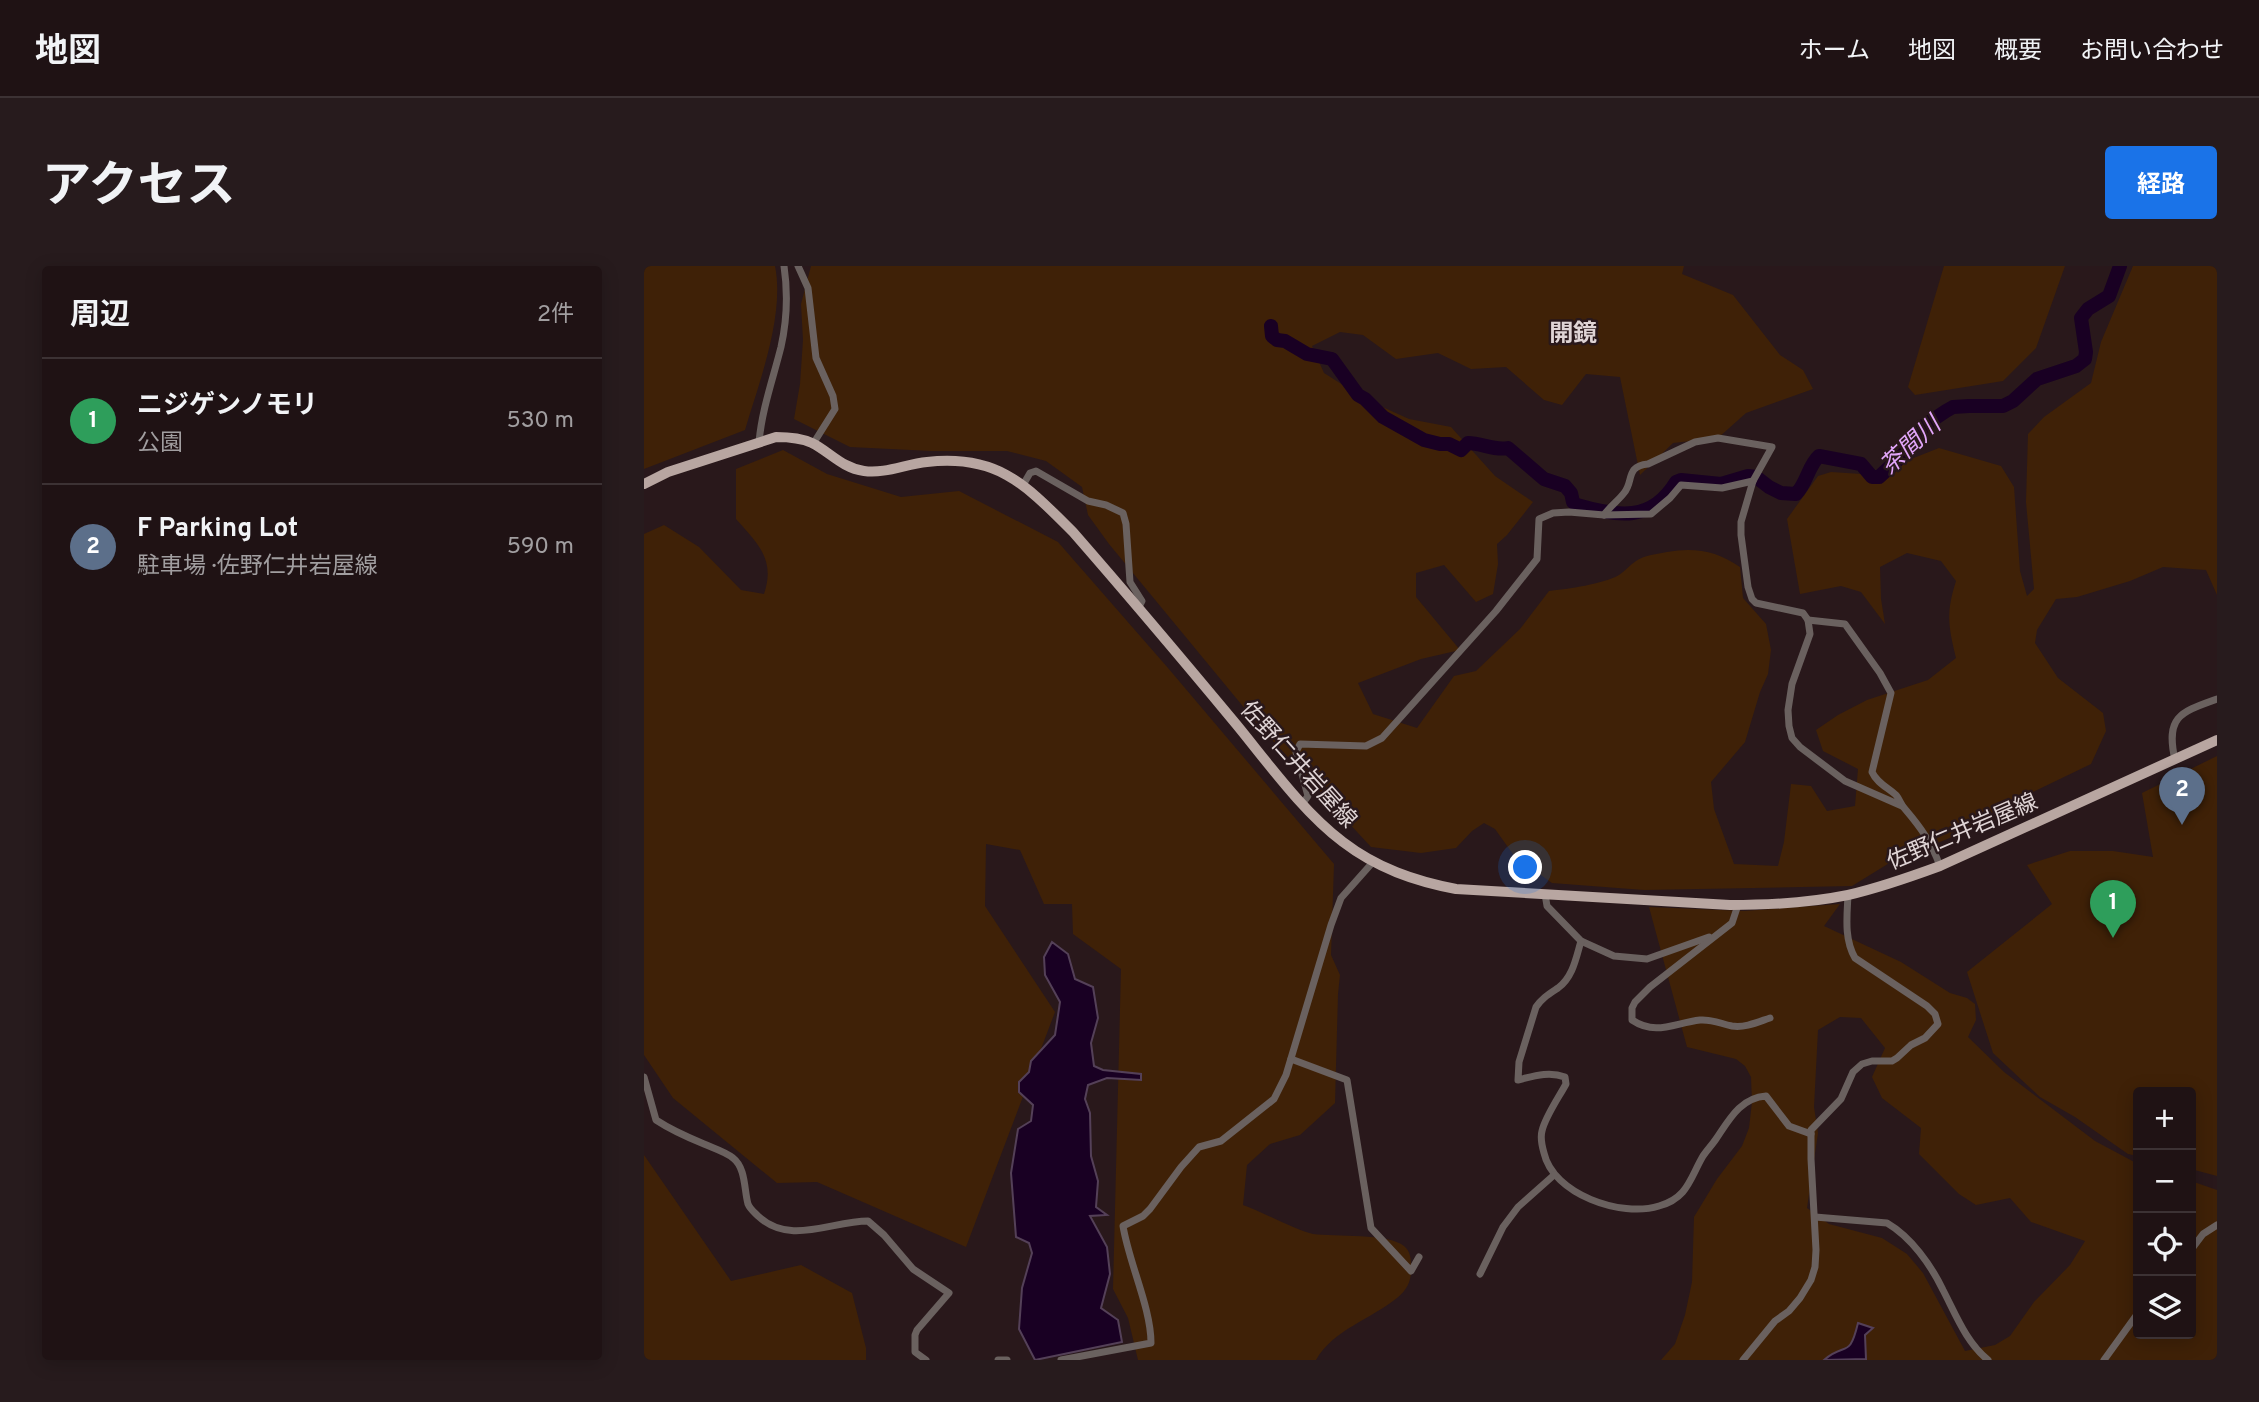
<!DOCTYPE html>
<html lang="ja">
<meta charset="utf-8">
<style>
:root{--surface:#1f1214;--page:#271b1d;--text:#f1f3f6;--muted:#a19ea0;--line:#3c3234;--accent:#1a73e8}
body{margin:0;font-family:Overpass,"Noto Sans JP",sans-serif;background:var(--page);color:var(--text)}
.controls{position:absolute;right:21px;bottom:21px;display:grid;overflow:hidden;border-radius:7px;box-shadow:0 4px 18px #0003}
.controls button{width:63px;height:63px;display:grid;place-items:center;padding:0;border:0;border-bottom:2px solid var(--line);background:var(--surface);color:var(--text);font:35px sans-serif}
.you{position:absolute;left:882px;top:602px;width:24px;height:24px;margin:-18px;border:5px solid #fff;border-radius:50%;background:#1a73e8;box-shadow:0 0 0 10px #1a73e833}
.badge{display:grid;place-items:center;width:46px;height:46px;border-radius:50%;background:var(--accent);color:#fff;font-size:23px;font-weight:700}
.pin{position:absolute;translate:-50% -58px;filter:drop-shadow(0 2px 4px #0008)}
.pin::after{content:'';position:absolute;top:37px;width:24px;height:21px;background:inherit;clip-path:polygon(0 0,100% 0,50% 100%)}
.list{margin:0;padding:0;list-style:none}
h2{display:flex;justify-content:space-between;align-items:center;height:91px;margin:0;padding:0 28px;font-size:30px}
h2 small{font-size:23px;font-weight:400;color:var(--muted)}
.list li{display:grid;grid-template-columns:46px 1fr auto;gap:21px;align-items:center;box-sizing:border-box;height:126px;padding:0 28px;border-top:2px solid var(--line)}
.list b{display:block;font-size:26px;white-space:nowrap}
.list p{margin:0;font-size:23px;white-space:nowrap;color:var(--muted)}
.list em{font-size:23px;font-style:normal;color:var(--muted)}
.icon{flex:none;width:38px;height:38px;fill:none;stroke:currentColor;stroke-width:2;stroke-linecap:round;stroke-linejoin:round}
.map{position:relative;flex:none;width:1573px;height:1094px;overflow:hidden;border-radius:7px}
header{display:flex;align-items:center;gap:42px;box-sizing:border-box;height:98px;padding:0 35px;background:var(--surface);border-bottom:2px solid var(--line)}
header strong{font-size:33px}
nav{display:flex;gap:38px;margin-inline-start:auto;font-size:24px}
.intro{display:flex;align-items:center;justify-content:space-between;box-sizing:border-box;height:168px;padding:0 42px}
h1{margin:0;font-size:49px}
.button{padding:18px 32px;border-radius:7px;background:var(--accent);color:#fff;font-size:24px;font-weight:700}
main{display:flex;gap:42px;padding:0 42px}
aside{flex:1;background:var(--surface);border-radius:7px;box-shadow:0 4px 18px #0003}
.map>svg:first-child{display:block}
.green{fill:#3f2107;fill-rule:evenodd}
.water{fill:#190023;stroke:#544058;stroke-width:2}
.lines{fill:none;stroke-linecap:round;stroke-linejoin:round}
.river{stroke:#190023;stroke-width:14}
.minor{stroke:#6a615f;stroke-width:7}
.major{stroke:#b8a6a1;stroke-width:10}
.labels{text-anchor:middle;stroke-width:5;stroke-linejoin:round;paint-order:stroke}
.street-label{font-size:23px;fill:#dfd4d5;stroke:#29181b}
.neighbourhood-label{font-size:24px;font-weight:bold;fill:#dfd4d5;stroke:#29181b}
.water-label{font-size:24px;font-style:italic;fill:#e2a6fa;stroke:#29181b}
</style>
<header>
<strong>地図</strong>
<nav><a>ホーム</a><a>地図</a><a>概要</a><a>お問い合わせ</a></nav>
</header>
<div class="intro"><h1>アクセス</h1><a class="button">経路</a></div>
<main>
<aside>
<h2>周辺<small>2件</small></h2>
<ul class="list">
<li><span class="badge" style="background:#2e9e5b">1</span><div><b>ニジゲンノモリ</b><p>公園</p></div><em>530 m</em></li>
<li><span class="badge" style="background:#5c6f8a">2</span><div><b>F Parking Lot</b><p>駐車場 · 佐野仁井岩屋線</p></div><em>590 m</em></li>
</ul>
</aside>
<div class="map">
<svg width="1573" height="1094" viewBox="0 0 1573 1094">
<rect width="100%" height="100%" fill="#29181b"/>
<g class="green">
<path d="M0,0H131C141,49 115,117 101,164L0,203Z"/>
<path d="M167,0H1040L1038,8L1089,29L1136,89L1159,104L1169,123L1102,147L1074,172L1029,177L996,209L976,111L942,108L918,139L900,134L862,101L827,103L794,87L752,93L719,69L696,66L668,80L680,107L721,133L765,153L807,161L851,210L889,236L863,269L853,278L854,298L849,328L832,336L800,299L772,307V331L816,384L777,393L714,417L729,448L773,462L810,410L832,405L876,363L905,325C924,323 959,318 975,309C981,305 986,299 992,295C1001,289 1013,288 1023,286C1051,281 1073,285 1096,301L1099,332L1122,358L1127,384L1124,408L1116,426L1101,476L1067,516L1070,543L1090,598L1134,600L1140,576L1147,518L1167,520L1183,545L1211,540L1214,503L1179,485L1172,464L1194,449L1223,434L1284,414L1312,392C1304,359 1302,347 1312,315L1297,295L1263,287L1236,301L1237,333L1241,358L1217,326L1197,320L1156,328L1143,253L1174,210L1187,206L1248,210L1262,195L1295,182L1357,200L1370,221L1376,305L1383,330L1390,323L1382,236L1384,168L1400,151L1447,117L1457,76L1489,0H1573V329L1562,304L1519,301L1486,315L1433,331L1412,333L1393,364L1391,377L1414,412L1459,447L1462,465L1447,498L1391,525L1313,569L1247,596L1208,620L1000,624L908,617L871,591L851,563L840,557L828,565L812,582L777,587L727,581L616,461L465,278L444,249L438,221L402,195L363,185H288L206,181L150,153L156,118L159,74L157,38Z"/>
<polygon points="1300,0 1421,0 1392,82 1359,115 1271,129 1264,121"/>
<path d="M139,184L183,208L257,231L315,225L414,276L524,402L690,598L687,689L696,709L694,728L691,837L656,869L626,878L603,899L599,939C619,946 651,964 669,968C690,971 745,967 760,980C766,985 767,992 767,999C768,1014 764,1023 753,1032C727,1053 689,1064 672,1094H494L484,1052L469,1023L477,703L429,668L428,638H400L376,584L342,578L341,640L411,746L322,981L173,916L133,917L29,832L0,789V268L20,259L55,281L97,324L120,328C132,293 113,277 92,253V203Z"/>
<polygon points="1573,490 1573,910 1547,903 1547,826 1494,826 1494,890 1484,888 1431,851 1396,831 1349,787 1323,706 1408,638 1383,599 1426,585 1469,585 1509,591 1498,527"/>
<path d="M1196,638L1180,660L1257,696L1306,727L1323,732L1331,738L1332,754L1324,771L1360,806L1451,875L1494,898V1068H1547V915L1573,924V1094H1017L1031,1078L1041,1049L1048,1016L1050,951L1073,913L1098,880L1105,862L1108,836L1107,811L1101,800L1092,793L1043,781L1005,641L1100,645ZM1196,751L1217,752L1241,782L1228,811L1238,832L1277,862L1275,888L1315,928L1332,939L1366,932L1387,956L1441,975L1426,999L1390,1036L1366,1070L1351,1079L1321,1085L1279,1007L1263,988L1238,972L1185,958L1163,942L1174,867L1170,841L1174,764Z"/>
<polygon points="0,889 87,1015 157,999 208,1027 222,1082 222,1094 0,1094"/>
</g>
<g class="water">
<polygon points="408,676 424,688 431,713 449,721 454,752 447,777 450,800 459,804 497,808 497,814 463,812 444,819 441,833 446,847 447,890 454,915 452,941 463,949 446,950 463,981 466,1008 457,1042 474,1054 478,1076 391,1094 375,1063 378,1022 388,987 385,977 372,971 367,907 374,863 387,855 389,839 375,826 375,816 385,806 387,795 411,769 416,736 401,709 400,691"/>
<path d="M1214,1057L1229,1062L1221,1069L1222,1093L1180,1094C1202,1075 1205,1094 1214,1057Z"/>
</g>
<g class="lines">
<path class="river" d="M627,60L628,70L633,74L641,75L663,88L688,93L714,129L721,133L739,151L780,174L796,178H805L817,184L824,177C838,177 850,185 864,182L900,213L921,220L927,227L929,236L933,239C974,251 1008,256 1032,216L1037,214L1077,218L1104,210L1112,211L1125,221L1137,227L1152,228C1163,217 1164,200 1175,190L1217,198L1228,211H1235L1262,186L1281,159L1302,145L1309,141L1325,140H1359L1369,135L1393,113L1432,100L1441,93L1442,86L1437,52L1444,43L1465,30L1476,0"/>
<g class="minor">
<polyline points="154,0 164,22 172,92 189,130 191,143 169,178"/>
<path d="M115,176C118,143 129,113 137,81C143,54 144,27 140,0"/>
<polyline points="379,219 386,207 392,205 444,235 462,239 479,247 482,258 486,316 498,335 495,341"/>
<path d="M960,249C966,240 974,235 980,227C990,216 981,200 1004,198L1051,176L1074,172L1128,181L1109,215L1097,256V269L1104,321L1108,333L1112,337L1159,347L1164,354L1166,368L1148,418L1144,444L1145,460L1148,472L1156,481L1201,515L1258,540"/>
<path d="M1164,354L1201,358L1236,407L1247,427L1228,506C1233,517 1243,521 1252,529C1256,534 1257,539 1261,543C1278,563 1287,576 1296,600"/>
<path d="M1531,494C1521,450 1537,446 1573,433"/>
<polyline points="659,537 664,530 652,486 656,478 722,480 738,472 852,345 893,293 895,253 909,247 925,246 960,249 1007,248 1026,232 1037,219 1078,222 1109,215"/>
<polyline points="901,628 903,640 937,675 970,690 1003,693 1065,671"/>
<path d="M1094,639L1088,657L1006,721L991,736L988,742V754C1012,770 1030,757 1056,754C1069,753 1077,758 1088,760C1101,762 1114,756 1126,752"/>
<path d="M937,675C932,692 929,711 914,722C905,728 898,732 892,741L875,796L874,814C890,810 905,805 921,811L922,818C915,831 901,851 898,865C896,872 898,880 900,887C909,928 977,952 1015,940C1044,932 1046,912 1059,890C1063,884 1068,879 1072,873C1085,854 1096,832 1122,830L1145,860L1167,868"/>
<polyline points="647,793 703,814 727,962 767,1005 775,991"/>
<path d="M0,811L12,854C27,864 43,871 60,878C69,882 82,886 89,892C102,902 100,924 104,938C106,943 110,946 114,950C146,980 187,955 224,955L240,969L269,1003L305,1027L273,1064L271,1069V1086L282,1094"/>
<path d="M1171,951L1243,957C1267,971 1287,999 1299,1024C1312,1049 1322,1076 1344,1094"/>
<polyline points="1547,984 1559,968 1573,959"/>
<polyline points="836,1008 859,961 874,941 910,909"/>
<polyline points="354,1094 363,1094"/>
<path d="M417,1094L507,1077C507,1042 485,997 479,960L499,950L506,943L537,901L555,881L577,875L630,833L642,809L687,659L697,632L729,596"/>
<path d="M1099,1094L1131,1055L1145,1045L1156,1032L1167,1014L1171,1001L1172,984L1167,893V864L1197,833L1209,806L1218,798L1228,795H1248L1253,792L1267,779L1281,772L1294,758L1291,748L1283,740L1211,692C1200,673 1203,650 1204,629"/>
<polyline points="1460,1094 1494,1047"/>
</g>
<path class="major" d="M0,218L24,206L132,171C144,171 157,172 168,177C186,186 198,202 220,205C241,208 262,198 283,196C354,188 382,219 429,266C484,329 538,393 592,458C624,497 659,546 699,576C733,602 770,615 812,623L1086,639C1125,639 1165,637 1204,629C1235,622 1266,611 1296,600L1573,474"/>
</g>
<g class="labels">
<g class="street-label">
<text transform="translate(655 498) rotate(48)" y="8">佐野仁井岩屋線</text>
<text transform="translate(1318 565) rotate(-23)" y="8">佐野仁井岩屋線</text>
</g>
<g class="neighbourhood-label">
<text x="929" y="75">開鏡</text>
</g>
<g class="water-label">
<text transform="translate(1266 179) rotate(-43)" y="8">茶間川</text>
</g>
</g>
</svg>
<div class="controls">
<button>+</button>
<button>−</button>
<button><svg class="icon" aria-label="locate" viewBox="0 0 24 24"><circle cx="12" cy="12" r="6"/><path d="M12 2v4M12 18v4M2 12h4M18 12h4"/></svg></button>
<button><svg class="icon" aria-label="layers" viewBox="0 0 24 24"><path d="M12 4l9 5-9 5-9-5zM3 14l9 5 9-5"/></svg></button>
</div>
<div class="you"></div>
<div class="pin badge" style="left:1469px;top:672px;background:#2e9e5b">1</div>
<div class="pin badge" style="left:1538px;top:559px;background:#5c6f8a">2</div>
</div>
</main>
